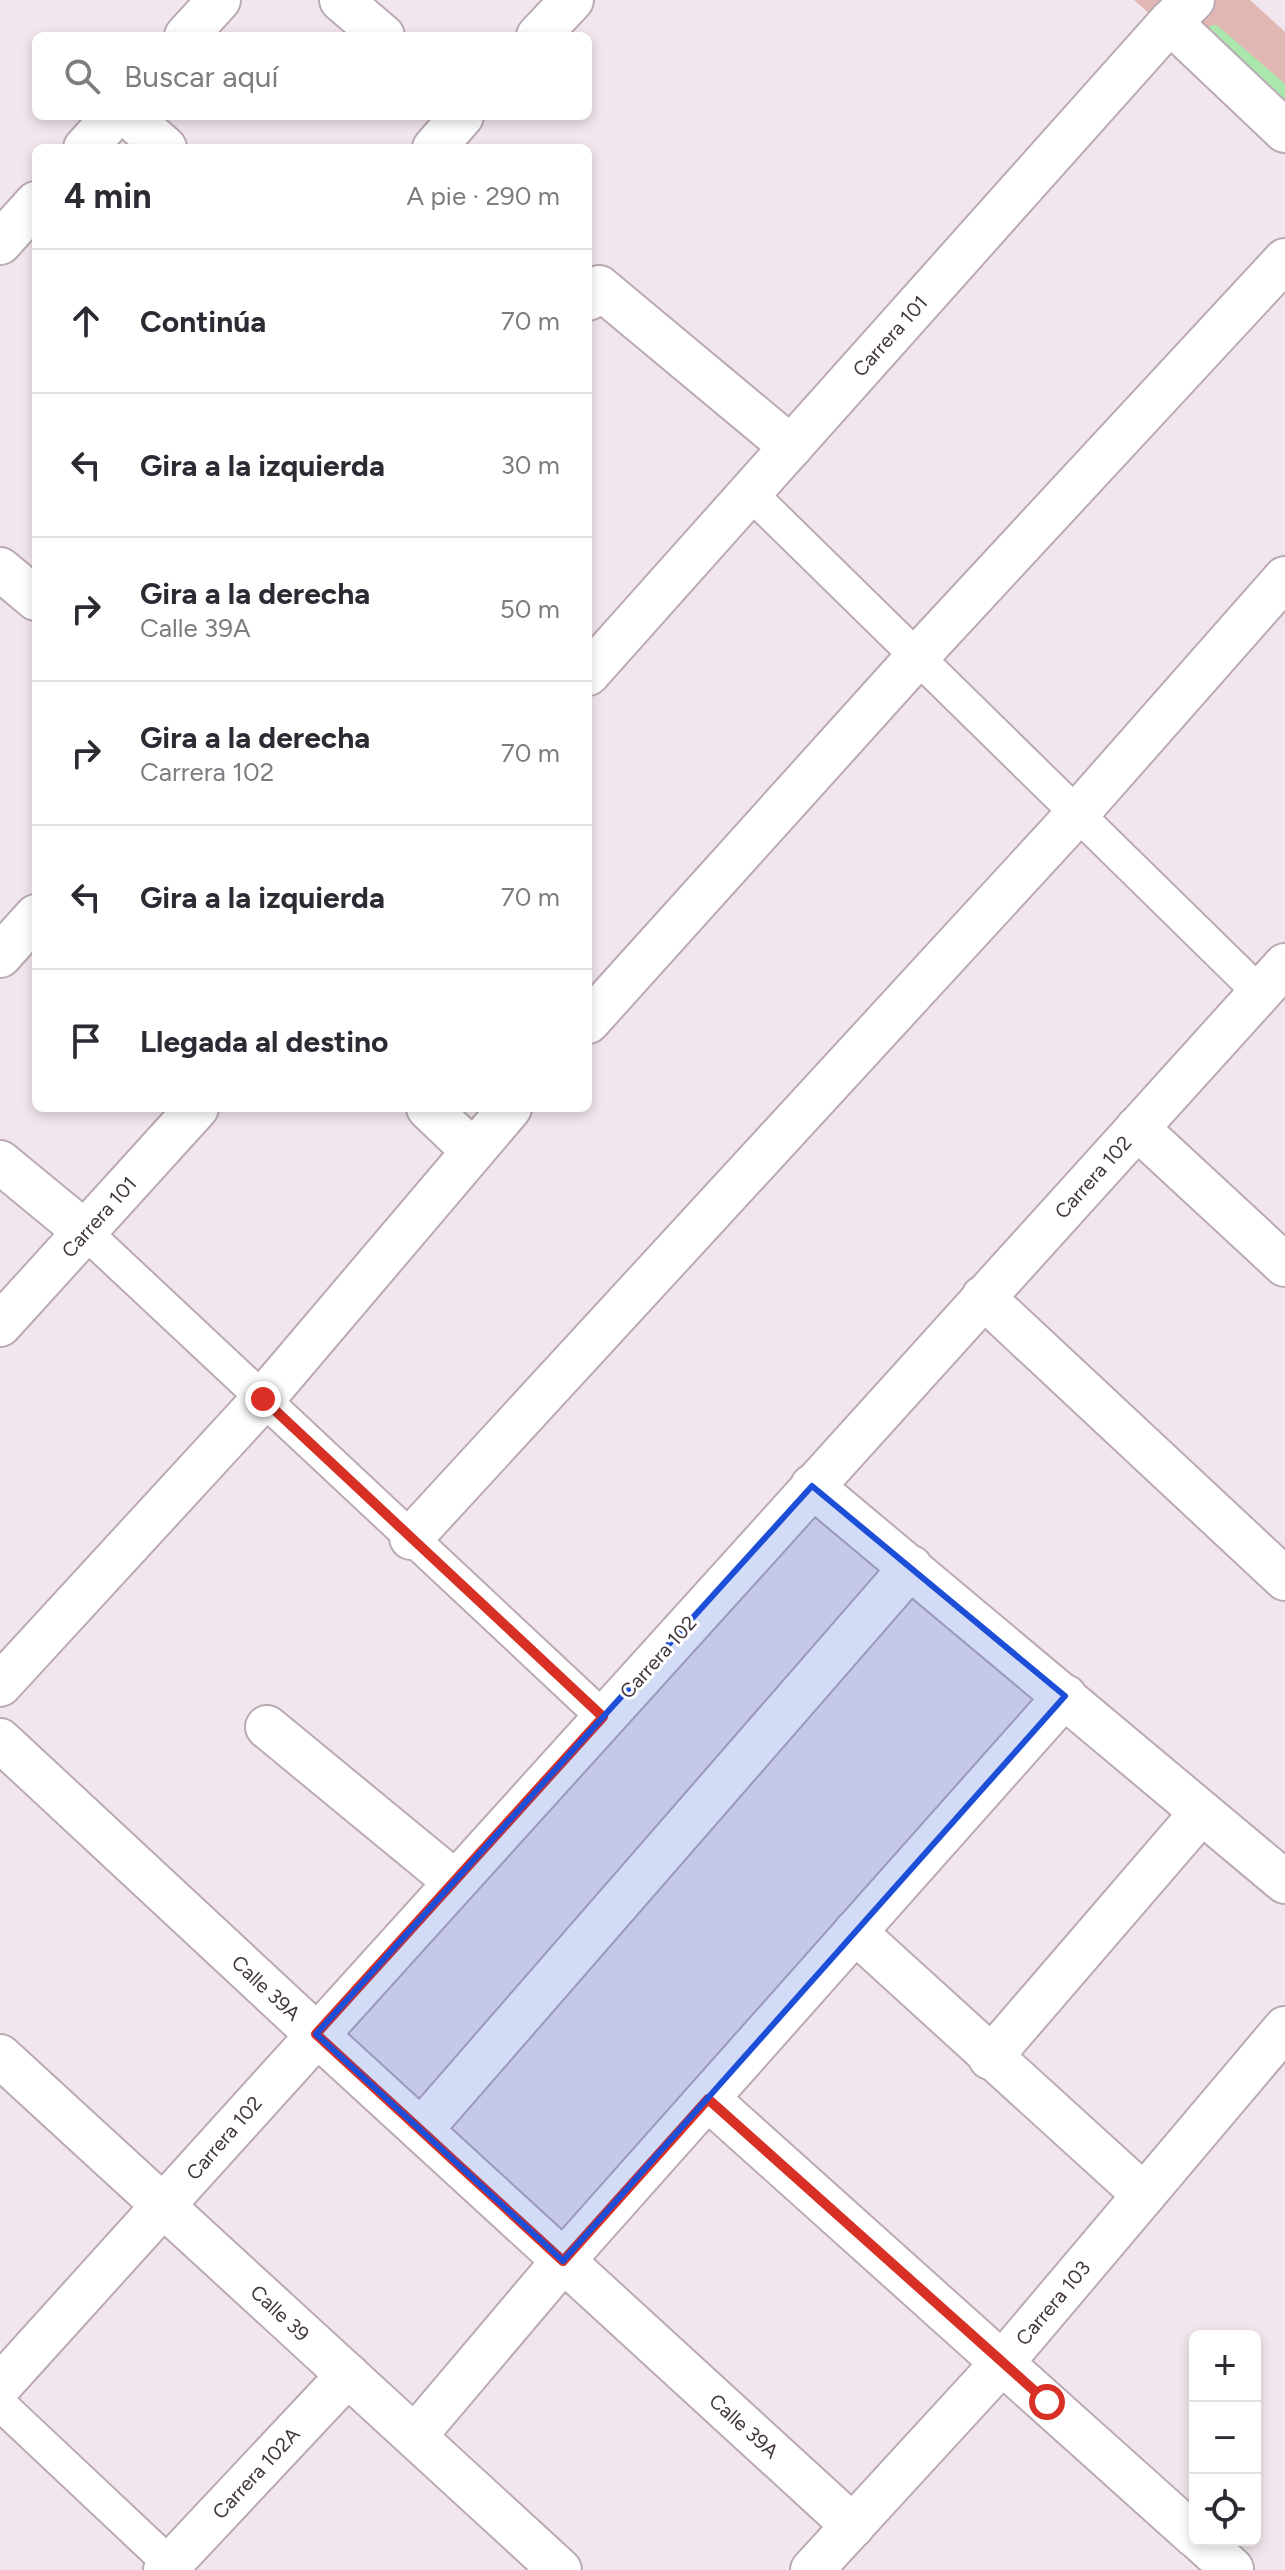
<!DOCTYPE html>
<html lang="es">
<meta charset="utf-8">
<style>
:root{--surface:#fff;--page:#f7f7f7;--text:#2b2b33;--muted:#7c7c81;--line:#e1e1e2}
body{margin:0;font-family:Figtree,sans-serif;background:var(--page);color:var(--text)}
.controls{position:absolute;right:24px;bottom:24px;display:grid;overflow:hidden;border-radius:12px;box-shadow:0 4px 12px #0003}
.controls button{width:72px;height:72px;display:grid;place-items:center;padding:0;border:0;border-bottom:2px solid var(--line);background:var(--surface);color:var(--text);font:40px sans-serif}
.stop{position:absolute;width:24px;height:24px;margin:-18px;border:6px solid #d93025;border-radius:50%;background:#fff}
.stop.end{background:#d93025;border-color:#fff;box-shadow:0 2px 8px #0008}
.list{margin:0;padding:0;list-style:none}
h2{display:flex;justify-content:space-between;align-items:center;height:104px;margin:0;padding:0 32px;font-size:34px}
h2 small{font-size:26px;font-weight:400;color:var(--muted)}
.list li{display:grid;grid-template-columns:52px 1fr auto;gap:24px;align-items:center;box-sizing:border-box;height:144px;padding:0 32px;border-top:2px solid var(--line)}
.list b{display:block;font-size:30px;white-space:nowrap}
.list p{margin:0;font-size:26px;white-space:nowrap;color:var(--muted)}
.list em{font-size:26px;font-style:normal;color:var(--muted)}
.icon{flex:none;width:44px;height:44px;fill:none;stroke:currentColor;stroke-width:2;stroke-linecap:round;stroke-linejoin:round}
.map{position:relative;flex:none;width:1285px;height:2570px;overflow:hidden}
.search{position:absolute;background:var(--surface);box-shadow:0 4px 12px #0003;left:32px;top:32px;width:560px;height:88px;display:flex;align-items:center;gap:20px;box-sizing:border-box;padding:0 28px;border-radius:12px;color:var(--muted);font-size:30px}
.panel{position:absolute;background:var(--surface);box-shadow:0 4px 12px #0003;left:32px;top:144px;width:560px;height:968px;border-radius:12px}
.map>svg:first-child{display:block}
.green{fill:#e0b7b3}
.lines{fill:none;stroke-linecap:round;stroke-linejoin:round}
.stream{stroke:#a9e7ac;stroke-width:14}
.pedestrian-casing{stroke:#bbaab5;stroke-width:36}
.minor-casing{stroke:#bbaab5;stroke-width:46}
.pedestrian{stroke:#fff;stroke-width:32}
.minor{stroke:#fff;stroke-width:42}
.route{stroke:#d93025;stroke-width:10}
.marked{fill:#1d4ed8;fill-opacity:0.2;stroke:#1d4ed8;stroke-width:6;stroke-linejoin:round}
.labels{text-anchor:middle;stroke-width:6;stroke-linejoin:round;paint-order:stroke}
.street-label{font-size:20px;fill:#42363f;stroke:#fff}
</style>
<div class="map">
<svg width="1285" height="2570" viewBox="0 0 1285 2570">
<rect width="100%" height="100%" fill="#f1e6ed"/>
<polygon class="green" points="1134,0 1250,0 1285,32 1285,133"/>
<g class="lines">
<polyline class="stream" points="1214,32 1285,93"/>
<defs>
<g id="pedestrian">
<polyline points="750,493 1260,993"/>
<polyline points="85,1232 603,1717"/>
<polyline points="0,2404 170,2564"/>
</g>
<g id="minor">
<polyline points="341,0 383,36"/>
<polyline points="1170,22 1285,131"/>
<polyline points="186,36 219,0"/>
<polyline points="538,36 572,0"/>
<polyline points="129,116 165,148"/>
<polyline points="85,148 114,116"/>
<polyline points="434,148 462,116"/>
<polyline points="0,243 36,203"/>
<polyline points="588,299 599,287 791,447"/>
<polyline points="0,569 36,599"/>
<polyline points="588,674 1170,22 1193,0"/>
<polyline points="0,956 36,916"/>
<polyline points="588,1022 917,657 1285,260"/>
<polyline points="428,1108 472,1150"/>
<polyline points="1137,1128 1285,1265"/>
<polyline points="0,1162 85,1232"/>
<polyline points="983,1297 1285,1579"/>
<polyline points="0,1325 197,1108"/>
<polyline points="812,1486 1285,1882"/>
<polyline points="411,1538 1077,814 1285,578"/>
<polyline points="0,1685 263,1399 510,1108"/>
<polyline points="267,1727 454,1881"/>
<polyline points="0,1740 316,2034 853,2526"/>
<polyline points="855,1932 1144,2195"/>
<polyline points="0,2056 560,2570"/>
<polyline points="990,2058 1201,1813"/>
<polyline points="708,2099 1195,2536"/>
<polyline points="421,2130 911,1567"/>
<polyline points="0,2386 1285,965"/>
<polyline points="415,2436 563,2261 1065,1696"/>
<polyline points="1200,2540 1232,2569"/>
<polyline points="165,2570 348,2375"/>
<polyline points="812,2570 1002,2363 1285,2028"/>
</g>
</defs>
<use href="#pedestrian" class="pedestrian-casing"/>
<use href="#minor" class="minor-casing"/>
<use href="#pedestrian" class="pedestrian"/>
<use href="#minor" class="minor"/>
</g>
<g class="lines">
<polyline class="route" points="263,1399 603,1717 316,2034 563,2261 708,2099 1047,2402"/>
</g>
<path class="marked" d="M812,1486L1065,1696L563,2261L316,2034Z"/>
<g class="labels">
<g class="street-label">
<text transform="translate(890 336) rotate(-48)" y="7">Carrera 101</text>
<text transform="translate(1093 1177) rotate(-48)" y="7">Carrera 102</text>
<text transform="translate(99 1217) rotate(-48)" y="7">Carrera 101</text>
<text transform="translate(658 1657) rotate(-48)" y="7">Carrera 102</text>
<text transform="translate(266 1988) rotate(43)" y="7">Calle 39A</text>
<text transform="translate(224 2138) rotate(-49)" y="7">Carrera 102</text>
<text transform="translate(1053 2303) rotate(-50)" y="7">Carrera 103</text>
<text transform="translate(280 2313) rotate(43)" y="7">Calle 39</text>
<text transform="translate(744 2426) rotate(42)" y="7">Calle 39A</text>
<text transform="translate(256 2473) rotate(-47)" y="7">Carrera 102A</text>
</g>
</g>
</svg>
<div class="controls">
<button>+</button>
<button>−</button>
<button><svg class="icon" aria-label="locate" viewBox="0 0 24 24"><circle cx="12" cy="12" r="6"/><path d="M12 2v4M12 18v4M2 12h4M18 12h4"/></svg></button>
</div>
<div class="stop" style="left:1047px;top:2402px"></div>
<div class="stop end" style="left:263px;top:1399px"></div>
<div class="search"><svg class="icon" aria-label="search" viewBox="0 0 24 24"><circle cx="10" cy="10" r="6"/><path d="M15 15l6 6"/></svg>Buscar aquí</div>
<section class="panel">
<h2>4 min<small>A pie · 290 m</small></h2>
<ul class="list">
<li><svg class="icon" aria-label="ahead" viewBox="0 0 24 24"><path d="M12 20V5M6 11l6-6 6 6"/></svg><div><b>Continúa</b></div><em>70 m</em></li>
<li><svg class="icon" aria-label="left" viewBox="0 0 24 24"><path d="M17 20v-9H6M10 6l-5 5 5 5"/></svg><div><b>Gira a la izquierda</b></div><em>30 m</em></li>
<li><svg class="icon" aria-label="right" viewBox="0 0 24 24"><path d="M7 20v-9h11M14 6l5 5-5 5"/></svg><div><b>Gira a la derecha</b><p>Calle 39A</p></div><em>50 m</em></li>
<li><svg class="icon" aria-label="right" viewBox="0 0 24 24"><path d="M7 20v-9h11M14 6l5 5-5 5"/></svg><div><b>Gira a la derecha</b><p>Carrera 102</p></div><em>70 m</em></li>
<li><svg class="icon" aria-label="left" viewBox="0 0 24 24"><path d="M17 20v-9H6M10 6l-5 5 5 5"/></svg><div><b>Gira a la izquierda</b></div><em>70 m</em></li>
<li><svg class="icon" aria-label="arrive" viewBox="0 0 24 24"><path d="M6 21V4h12l-3 4 3 4H6"/></svg><div><b>Llegada al destino</b></div></li>
</ul>
</section>
</div>
